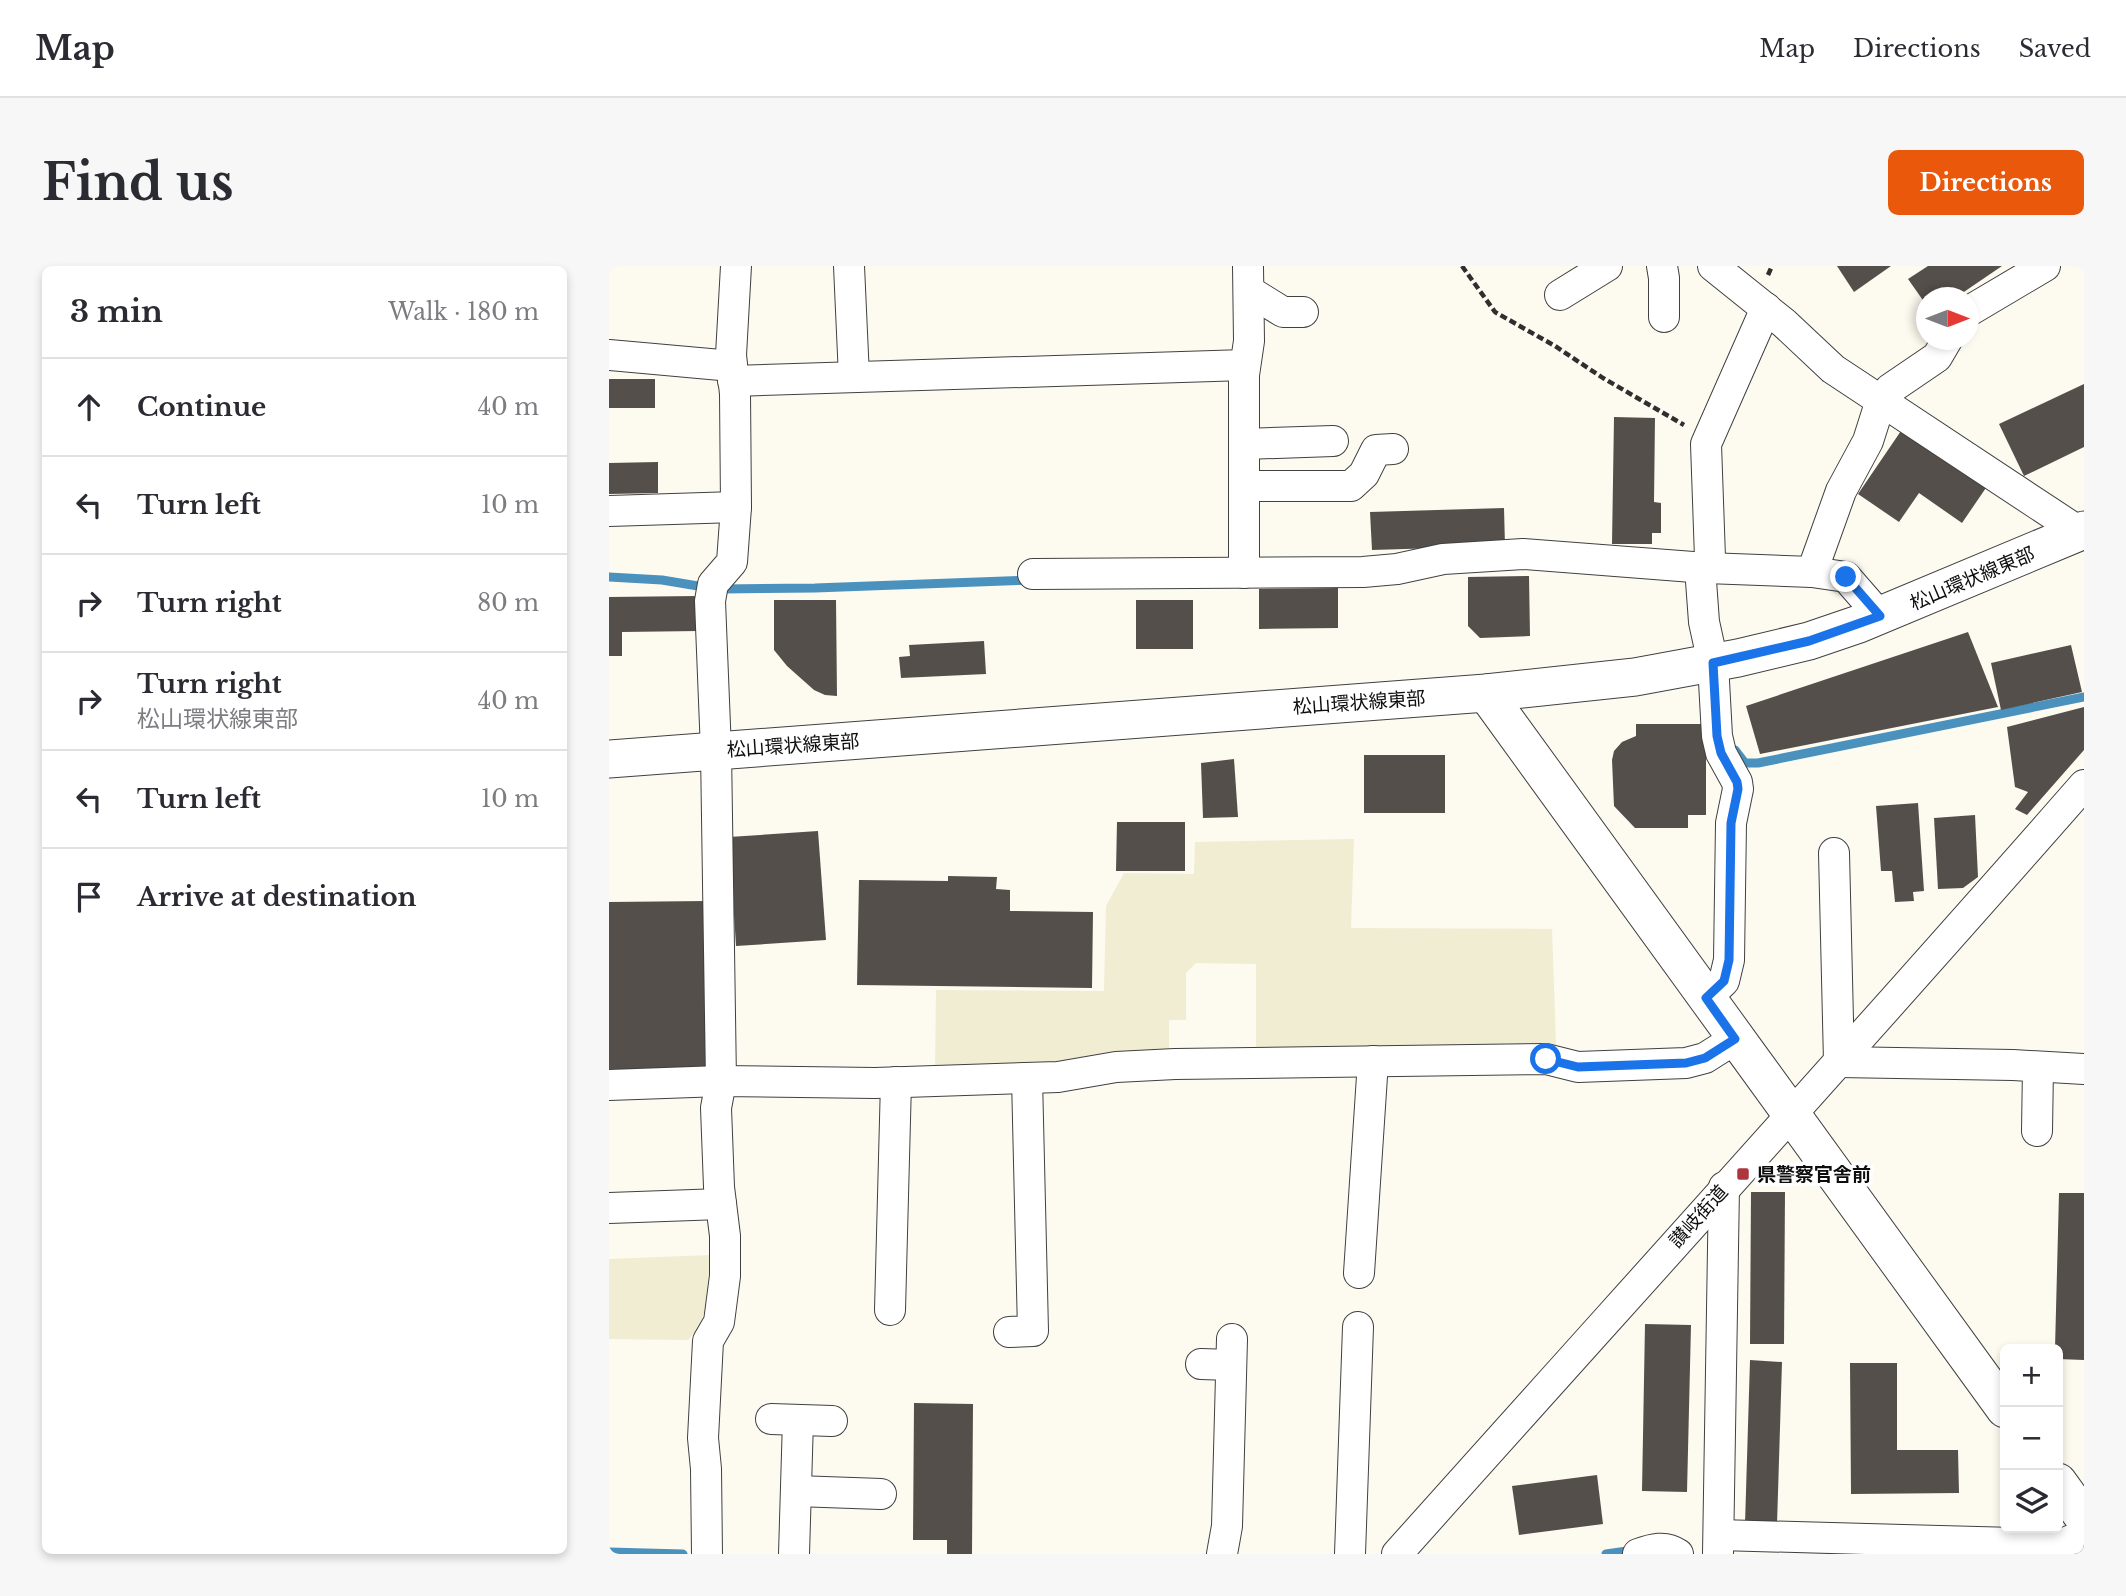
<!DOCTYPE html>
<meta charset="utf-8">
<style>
:root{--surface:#fff;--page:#f7f7f7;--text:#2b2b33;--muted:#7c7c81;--line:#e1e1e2;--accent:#ea580c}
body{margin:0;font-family:"Libre Baskerville","Noto Sans JP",serif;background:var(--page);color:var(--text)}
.controls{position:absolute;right:21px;bottom:21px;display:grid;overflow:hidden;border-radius:10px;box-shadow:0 4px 10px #0003}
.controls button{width:63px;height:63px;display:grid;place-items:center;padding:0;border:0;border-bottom:2px solid var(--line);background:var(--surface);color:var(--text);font:35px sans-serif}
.compass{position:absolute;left:1307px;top:21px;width:63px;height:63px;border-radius:50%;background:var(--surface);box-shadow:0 4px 10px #0003;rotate:90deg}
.stop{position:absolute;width:21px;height:21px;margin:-16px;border:5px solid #1a73e8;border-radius:50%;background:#fff}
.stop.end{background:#1a73e8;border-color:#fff;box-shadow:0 2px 7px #0008}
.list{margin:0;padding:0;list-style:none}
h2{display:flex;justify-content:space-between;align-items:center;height:91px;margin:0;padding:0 28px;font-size:30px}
h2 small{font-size:23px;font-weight:400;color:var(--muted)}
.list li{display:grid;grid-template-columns:46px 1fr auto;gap:21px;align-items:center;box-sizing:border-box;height:98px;padding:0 28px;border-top:2px solid var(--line)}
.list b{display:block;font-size:26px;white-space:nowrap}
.list p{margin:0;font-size:23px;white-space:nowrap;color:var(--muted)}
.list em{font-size:23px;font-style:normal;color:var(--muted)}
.icon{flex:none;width:38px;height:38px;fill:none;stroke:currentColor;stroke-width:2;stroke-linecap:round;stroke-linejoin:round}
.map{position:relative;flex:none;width:1475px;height:1288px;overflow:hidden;border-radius:10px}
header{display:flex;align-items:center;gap:42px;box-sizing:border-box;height:98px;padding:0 35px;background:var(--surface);border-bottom:2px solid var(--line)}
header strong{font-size:33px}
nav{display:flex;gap:38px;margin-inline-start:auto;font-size:24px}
.intro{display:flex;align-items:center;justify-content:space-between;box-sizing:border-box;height:168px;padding:0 42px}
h1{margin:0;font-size:49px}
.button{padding:18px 32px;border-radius:10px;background:var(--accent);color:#fff;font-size:24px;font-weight:700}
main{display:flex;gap:42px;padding:0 42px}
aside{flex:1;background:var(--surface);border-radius:10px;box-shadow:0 4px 10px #0003}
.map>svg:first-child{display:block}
.farmland{fill:#f0edd2}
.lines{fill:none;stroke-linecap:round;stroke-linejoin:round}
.stream{stroke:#4a91bd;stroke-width:9}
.building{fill:#554f4b}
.minor-casing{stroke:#404040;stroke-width:32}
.tertiary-casing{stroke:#404040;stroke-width:39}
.path{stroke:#2f2f2f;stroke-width:4.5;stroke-dasharray:7 3.5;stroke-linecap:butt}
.minor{stroke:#fff;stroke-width:30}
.tertiary{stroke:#fff;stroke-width:37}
.route{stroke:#1a73e8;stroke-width:9}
.poi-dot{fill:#ad363e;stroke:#fff;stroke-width:2.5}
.labels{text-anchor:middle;stroke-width:7;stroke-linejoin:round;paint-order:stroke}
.street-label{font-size:19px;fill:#0d0d0d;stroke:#fff}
.poi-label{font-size:19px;font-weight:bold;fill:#0d0d0d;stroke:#fff;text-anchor:start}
</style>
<header>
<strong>Map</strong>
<nav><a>Map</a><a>Directions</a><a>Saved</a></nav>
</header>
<div class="intro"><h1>Find us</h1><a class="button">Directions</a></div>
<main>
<aside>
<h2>3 min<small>Walk · 180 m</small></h2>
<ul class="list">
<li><svg class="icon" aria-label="ahead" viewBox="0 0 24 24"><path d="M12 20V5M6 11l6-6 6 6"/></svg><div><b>Continue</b></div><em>40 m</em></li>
<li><svg class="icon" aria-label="left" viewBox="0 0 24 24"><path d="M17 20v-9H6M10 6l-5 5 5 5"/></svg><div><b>Turn left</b></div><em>10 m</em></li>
<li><svg class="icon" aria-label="right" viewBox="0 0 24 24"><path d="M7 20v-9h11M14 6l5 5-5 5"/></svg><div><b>Turn right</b></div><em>80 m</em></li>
<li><svg class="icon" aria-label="right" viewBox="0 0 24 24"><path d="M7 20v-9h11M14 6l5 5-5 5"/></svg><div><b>Turn right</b><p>松山環状線東部</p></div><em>40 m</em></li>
<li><svg class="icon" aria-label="left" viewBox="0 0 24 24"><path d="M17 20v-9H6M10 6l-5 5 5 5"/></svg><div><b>Turn left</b></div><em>10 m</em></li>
<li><svg class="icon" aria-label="arrive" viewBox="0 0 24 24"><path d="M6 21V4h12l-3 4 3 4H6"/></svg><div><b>Arrive at destination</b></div></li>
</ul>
</aside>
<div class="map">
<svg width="1475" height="1288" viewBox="0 0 1475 1288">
<rect width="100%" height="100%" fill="#fdfaf0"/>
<g class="farmland">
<polygon points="745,573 742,662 943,663 947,780 762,782 647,788 647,698 587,697 577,707 577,754 560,754 560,786 450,802 326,806 327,724 495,725 497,640 515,607 585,608 586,576"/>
<polygon points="102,989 103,1004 99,1037 89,1062 79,1074 0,1073 0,993"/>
</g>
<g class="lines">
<g class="stream">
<polyline points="0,311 53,314 89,320"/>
<polyline points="113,323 206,322 422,314"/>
<polyline points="1126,484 1136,497 1149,497 1475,431"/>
<polyline points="0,1286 74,1288"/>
<polyline points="997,1288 1018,1285 1024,1281"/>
</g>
</g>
<g class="building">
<polygon points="1228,0 1282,0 1245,26"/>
<polygon points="1319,0 1393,0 1346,32 1318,32 1318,40 1299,13"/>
<rect x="0" y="113" width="46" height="29"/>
<polygon points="1475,118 1475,181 1415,210 1390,158"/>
<polygon points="1005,151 1046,152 1045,236 1052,237 1052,267 1043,267 1043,278 1003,278"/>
<polygon points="1296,159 1383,213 1353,257 1310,227 1290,256 1249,228"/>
<polygon points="49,196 49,227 0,228 0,197"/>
<polygon points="895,242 896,280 763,284 761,246"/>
<polygon points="920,310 921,370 871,372 859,360 859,311"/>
<polygon points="729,322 729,362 650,363 650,323"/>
<polygon points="89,330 89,365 13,366 13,390 0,390 0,331"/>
<polygon points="165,334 227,334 228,430 216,429 205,424 178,400 165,384"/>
<rect x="527" y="334" width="57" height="49"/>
<polygon points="1359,366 1389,441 1151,488 1137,440"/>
<polygon points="375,375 377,408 292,412 290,391 301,390 300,379"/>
<polygon points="1462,379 1473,426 1392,444 1382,397"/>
<polygon points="1475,441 1475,484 1418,549 1406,543 1419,526 1406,521 1398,461"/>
<polygon points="1027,458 1097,458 1097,549 1079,549 1079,562 1026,562 1005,540 1003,494 1005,485 1013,476 1027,470"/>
<rect x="755" y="489" width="81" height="58"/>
<polygon points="625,493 629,551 594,552 592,497"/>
<polygon points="1309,537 1315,625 1304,626 1305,635 1286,636 1283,605 1272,605 1267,540"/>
<polygon points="1366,549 1369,611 1354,622 1329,623 1325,552"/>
<polygon points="508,556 576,556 576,605 507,605"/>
<polygon points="209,565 217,674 127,680 120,571"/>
<polygon points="339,610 388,611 387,623 401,624 401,645 484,646 483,722 248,719 250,614 339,615"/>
<polygon points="98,635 99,805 0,806 0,636"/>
<polygon points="1142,926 1176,926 1175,1078 1141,1078"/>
<polygon points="1450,927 1475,927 1475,1094 1449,1093 1449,1083 1446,1083"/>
<polygon points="1036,1058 1082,1059 1078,1226 1033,1225"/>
<polygon points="1141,1094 1173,1096 1168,1259 1136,1258"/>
<polygon points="1241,1097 1288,1097 1288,1184 1349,1184 1350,1227 1242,1228"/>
<polygon points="305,1137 364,1138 363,1288 338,1288 338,1274 304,1274"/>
<polygon points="988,1209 994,1258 910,1269 903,1220"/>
</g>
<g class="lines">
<defs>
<g id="minor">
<polyline points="240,0 245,111"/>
<polyline points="1053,0 1055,12 1055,51"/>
<polyline points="1104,0 1175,57 1224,103 1475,269"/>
<polyline points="640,25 674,46 694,46"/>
<polyline points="951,29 998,0"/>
<polyline points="1360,45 1436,0"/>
<polyline points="0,89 123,100"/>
<polyline points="124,115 636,99"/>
<polyline points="635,178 724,175"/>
<polyline points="635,220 742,220 755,208 767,184 784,183"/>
<polyline points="0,245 127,241"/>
<polyline points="1203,306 1232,225 1259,175 1272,134 1281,123 1328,91 1338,74"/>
<polyline points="635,307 635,109 640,75 639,0"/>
<polyline points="424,308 754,306 788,303 834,293 914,288 1097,302 1203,306 1237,311 1271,350"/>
<polyline points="1225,587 1230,796 1404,799 1475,803"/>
<polyline points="1097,732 1115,715 1120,694 1122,557 1129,523 1128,516 1112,487 1108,470 1104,397 1095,356 1092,315 1101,292 1097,178 1157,42"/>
<polyline points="0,819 112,815 266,817 449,811 507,801 566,798 937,793 969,801 1077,797 1096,792 1126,773"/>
<polyline points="1428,865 1429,801"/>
<polyline points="0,942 112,938"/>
<polyline points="750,1007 764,795"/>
<polyline points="281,1044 287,816"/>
<polyline points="400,1066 424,1065 418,812"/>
<polyline points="592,1098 622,1099"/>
<polyline points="162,1153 223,1155"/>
<polyline points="187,1225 272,1228"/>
<polyline points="1110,1269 1440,1278 1455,1277 1475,1269"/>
<polyline points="98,1288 97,1203 94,1172 99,1075 110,1056 116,1010 116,970 110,921 107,842 112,815 107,485 101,335 104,318 123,296 127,241 126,128 122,89 127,0"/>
<polyline points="185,1288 189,1154"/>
<polyline points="613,1288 618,1260 623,1073"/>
<polyline points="741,1288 749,1061"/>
<path d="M788,1288C1017,1032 1248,778 1475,519"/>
<path d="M1029,1288C1043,1283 1056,1279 1069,1288"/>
<polyline points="1109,1288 1115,921"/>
</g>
<g id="tertiary">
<path d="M877,427C1049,666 1224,904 1396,1143"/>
<polyline points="0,493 877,427 1026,411 1129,392 1200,375 1250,358 1475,264"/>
<polyline points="1449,1216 1475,1252"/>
</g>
</defs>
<use href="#minor" class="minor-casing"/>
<use href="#tertiary" class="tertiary-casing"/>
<g class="path">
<polyline points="853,0 886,46 946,80 994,112 1075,159"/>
<polyline points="1159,9 1163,0"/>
</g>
<use href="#minor" class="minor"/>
<use href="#tertiary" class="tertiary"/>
</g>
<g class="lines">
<polyline class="route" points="937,793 969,801 1077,797 1096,792 1126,773 1097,732 1115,715 1120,694 1122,557 1129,523 1128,516 1112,487 1108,470 1104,397 1200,375 1271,350 1237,311"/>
</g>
<rect class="poi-dot" x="1127" y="901" width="14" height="14" rx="3.5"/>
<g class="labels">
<g class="street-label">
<text transform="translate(1363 312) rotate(-23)" y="7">松山環状線東部</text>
<text transform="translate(750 436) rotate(-4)" y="7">松山環状線東部</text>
<text transform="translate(184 479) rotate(-4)" y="7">松山環状線東部</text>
<text transform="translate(1089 950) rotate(-48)" y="7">讃岐街道</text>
</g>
<g class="poi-label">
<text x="1148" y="915">県警察官舎前</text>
</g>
</g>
</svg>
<div class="controls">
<button>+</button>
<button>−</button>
<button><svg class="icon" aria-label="layers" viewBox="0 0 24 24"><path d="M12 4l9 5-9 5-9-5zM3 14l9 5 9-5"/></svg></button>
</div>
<svg class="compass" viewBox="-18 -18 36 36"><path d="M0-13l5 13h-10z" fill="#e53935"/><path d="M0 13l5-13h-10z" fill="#7c7c81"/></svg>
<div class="stop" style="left:937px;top:793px"></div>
<div class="stop end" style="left:1237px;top:311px"></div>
</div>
</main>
